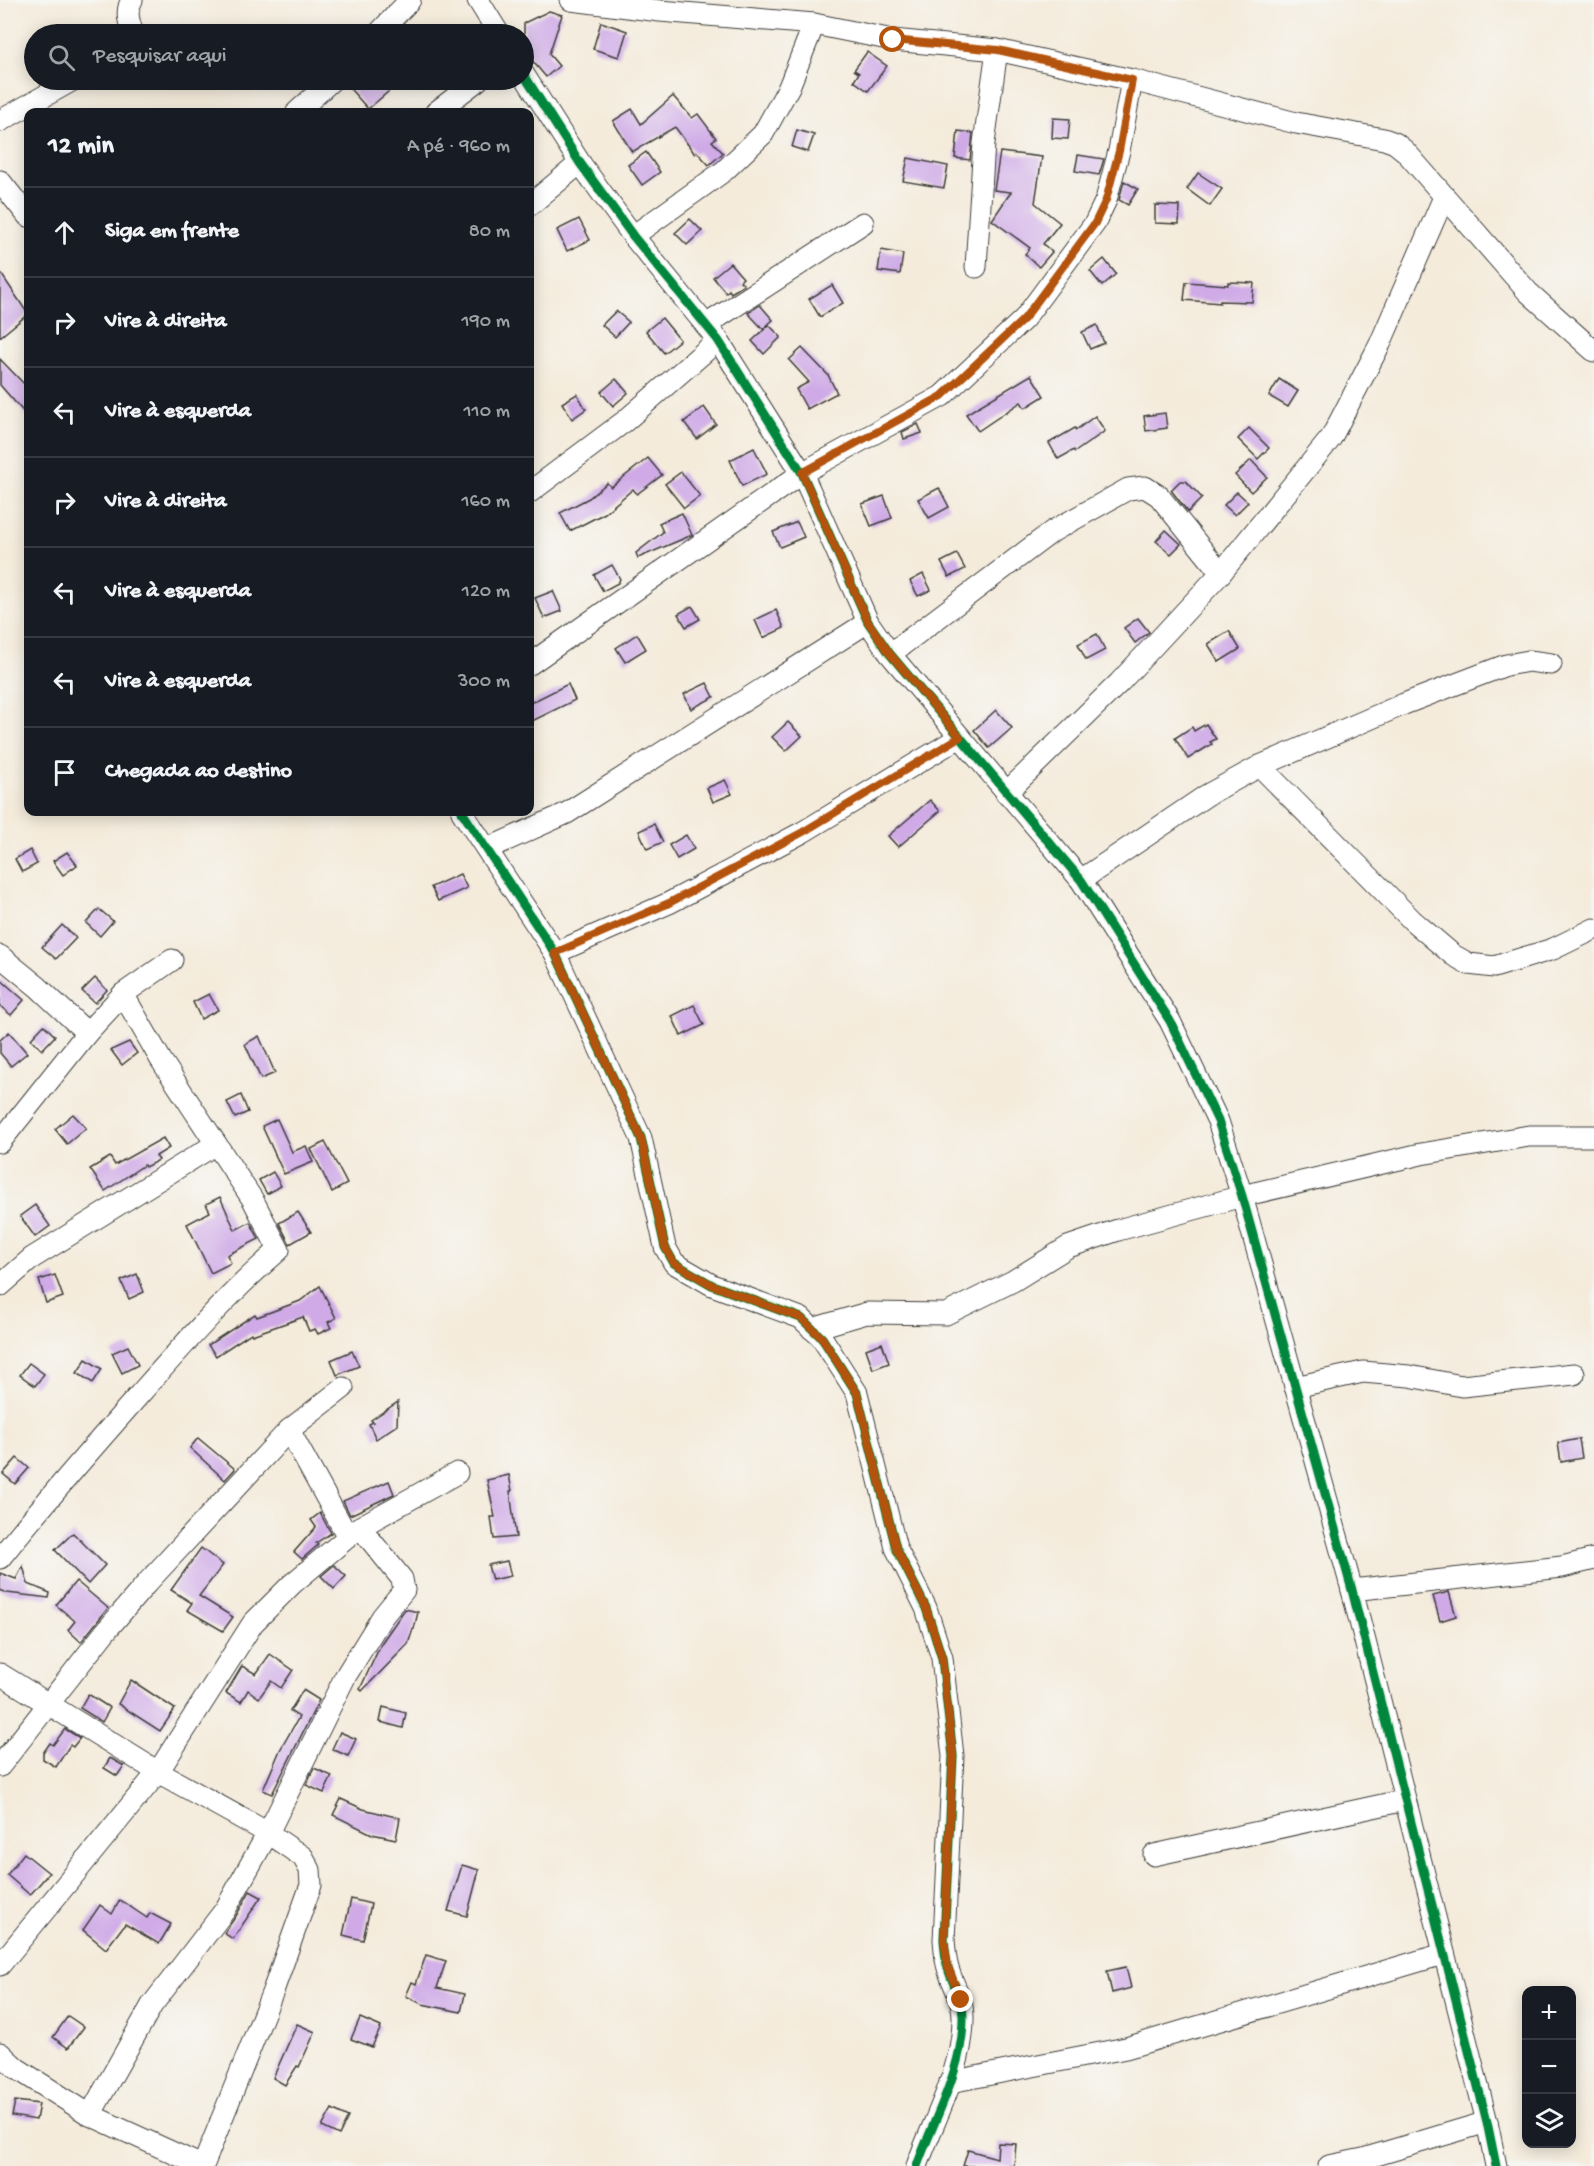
<!DOCTYPE html>
<html lang="pt">
<meta charset="utf-8">
<style>
:root{--surface:#171b24;--page:#20242c;--text:#f1f3f6;--muted:#9ea1a6;--line:#363941}
body{margin:0;font-family:"Gochi Hand",sans-serif;background:var(--page);color:var(--text)}
.controls{position:absolute;right:18px;bottom:18px;display:grid;overflow:hidden;border-radius:12px;box-shadow:0 3px 15px #0003}
.controls button{width:54px;height:54px;display:grid;place-items:center;padding:0;border:0;border-bottom:2px solid var(--line);background:var(--surface);color:var(--text);font:30px sans-serif}
.stop{position:absolute;width:18px;height:18px;margin:-14px;border:4px solid #b45309;border-radius:50%;background:#fff}
.stop.end{background:#b45309;border-color:#fff;box-shadow:0 2px 6px #0008}
.list{margin:0;padding:0;list-style:none}
h2{display:flex;justify-content:space-between;align-items:center;height:78px;margin:0;padding:0 24px;font-size:26px}
h2 small{font-size:20px;font-weight:400;color:var(--muted)}
.list li{display:grid;grid-template-columns:39px 1fr auto;gap:18px;align-items:center;box-sizing:border-box;height:90px;padding:0 24px;border-top:2px solid var(--line)}
.list b{display:block;font-size:22px;white-space:nowrap}
.list em{font-size:20px;font-style:normal;color:var(--muted)}
.icon{flex:none;width:33px;height:33px;fill:none;stroke:currentColor;stroke-width:2;stroke-linecap:round;stroke-linejoin:round}
.map{position:relative;flex:none;width:1594px;height:2166px;overflow:hidden}
.search{position:absolute;background:var(--surface);box-shadow:0 3px 15px #0003;left:24px;top:24px;width:510px;height:66px;display:flex;align-items:center;gap:15px;box-sizing:border-box;padding:0 21px;border-radius:33px;color:var(--muted);font-size:22px}
.panel{position:absolute;background:var(--surface);box-shadow:0 3px 15px #0003;left:24px;top:108px;width:510px;height:708px;border-radius:12px}
.map>svg:first-child{display:block}
.building{fill:#cfaae7}
.lines{fill:none;stroke-linecap:round;stroke-linejoin:round}
.minor-casing{stroke:#3c3b39;stroke-width:23}
.minor{stroke:#fff;stroke-width:21}
.cycleway-casing{stroke:#f6f6f2;stroke-width:13}
.cycleway{stroke:#00873e;stroke-width:9}
.route{stroke:#b45309;stroke-width:8}
</style>
<div class="map">
<svg width="1594" height="2166" viewBox="0 0 1594 2166">
<rect width="100%" height="100%" fill="#f6f6f2"/>
<filter id="ink" filterUnits="userSpaceOnUse"><feTurbulence type="fractalNoise" baseFrequency=".0167" numOctaves="2"/><feDisplacementMap in="SourceGraphic" scale="12" xChannelSelector="R" yChannelSelector="G"/><feConvolveMatrix kernelMatrix="1 2 1 2 8 2 1 2 1" color-interpolation-filters="sRGB"/></filter>
<filter id="wash" filterUnits="userSpaceOnUse"><feTurbulence type="fractalNoise" baseFrequency=".008" numOctaves="4" result="noise"/><feDisplacementMap in="SourceGraphic" scale="24" xChannelSelector="R" yChannelSelector="G"/><feGaussianBlur stdDeviation="1.35" result="paint"/><feColorMatrix in="noise" values="0 0 0 0 0 0 0 0 0 0 0 0 0 0 0 0 0 1.4 0 .05"/><feComposite in="paint" operator="in"/></filter>
<g filter="url(#wash)">
<rect width="100%" height="100%" fill="#f4ebdb"/>
<g id="blocks">
<g class="building">
<polygon points="549,11 562,15 549,54 559,66 546,77 524,51 524,23"/>
<polygon points="601,22 627,31 619,57 593,49"/>
<polygon points="867,52 887,66 868,91 854,81 859,73 854,70"/>
<polygon points="344,80 402,80 368,109 344,82"/>
<polygon points="673,96 692,118 698,114 716,138 712,141 723,153 709,165 697,152 695,154 675,127 632,152 613,121 632,109 641,124"/>
<polygon points="1053,118 1070,119 1068,139 1052,138"/>
<polygon points="797,130 814,135 808,152 792,147"/>
<polygon points="958,131 973,133 970,160 955,158"/>
<polygon points="646,152 660,172 642,185 628,165"/>
<polygon points="1000,152 1042,157 1035,203 1060,223 1043,244 1052,252 1039,267 1025,254 1030,248 992,220 1011,192 994,190"/>
<polygon points="1078,155 1104,159 1099,175 1075,171"/>
<polygon points="908,158 948,166 944,188 903,181"/>
<polygon points="1198,173 1222,189 1210,206 1187,189"/>
<polygon points="1124,181 1138,189 1128,205 1119,200"/>
<polygon points="1155,205 1180,206 1179,224 1155,223"/>
<polygon points="579,219 590,240 567,251 557,230"/>
<polygon points="690,219 702,231 687,245 675,233"/>
<polygon points="881,250 903,254 900,274 878,271"/>
<polygon points="1104,259 1116,274 1102,286 1090,271"/>
<polygon points="730,263 743,278 740,281 744,285 731,293 729,290 726,293 713,277"/>
<polygon points="0,272 28,314 0,337"/>
<polygon points="1186,282 1228,285 1228,282 1254,283 1252,302 1220,301 1220,303 1184,300"/>
<polygon points="832,285 843,303 820,317 809,299"/>
<polygon points="760,305 773,320 763,329 748,313"/>
<polygon points="616,311 629,322 615,337 602,325"/>
<polygon points="662,318 680,340 664,353 646,331"/>
<polygon points="769,325 781,337 764,354 752,341"/>
<polygon points="1097,325 1104,343 1090,349 1082,332"/>
<polygon points="802,348 828,375 837,393 807,409 796,389 809,382 789,360"/>
<polygon points="0,359 28,388 28,417 0,385"/>
<polygon points="1031,375 1044,396 1025,408 1021,402 978,431 966,414"/>
<polygon points="616,379 628,393 613,406 601,392"/>
<polygon points="1279,379 1298,391 1288,407 1269,396"/>
<polygon points="577,394 586,409 572,419 562,403"/>
<polygon points="704,407 716,424 697,439 684,422"/>
<polygon points="1165,413 1167,428 1146,431 1144,416"/>
<polygon points="1095,416 1105,431 1075,452 1074,450 1058,459 1049,443 1075,428 1076,430"/>
<polygon points="918,424 922,433 904,439 902,432"/>
<polygon points="1249,428 1269,448 1258,459 1238,439"/>
<polygon points="754,448 767,474 742,486 730,460"/>
<polygon points="648,458 662,475 637,494 633,489 605,513 570,531 560,513 589,498 607,483 611,487"/>
<polygon points="1251,460 1267,477 1251,492 1235,475"/>
<polygon points="681,472 700,496 684,508 665,484"/>
<polygon points="1180,481 1186,481 1202,498 1188,512 1171,490"/>
<polygon points="939,488 949,507 929,518 918,499"/>
<polygon points="1237,492 1248,502 1235,515 1224,505"/>
<polygon points="884,496 892,518 871,526 862,504"/>
<polygon points="682,513 692,535 638,558 636,553 663,532 659,523"/>
<polygon points="797,522 804,537 780,547 773,532"/>
<polygon points="1166,530 1181,544 1171,554 1156,541"/>
<polygon points="957,554 965,569 949,577 941,562"/>
<polygon points="612,565 620,579 618,583 603,591 594,575"/>
<polygon points="923,574 931,590 918,596 910,581"/>
<polygon points="553,591 562,611 544,618 535,598"/>
<polygon points="692,606 700,619 686,627 678,614"/>
<polygon points="776,610 784,628 763,638 755,620"/>
<polygon points="1138,618 1149,632 1135,643 1124,628"/>
<polygon points="1229,631 1240,649 1219,662 1208,644"/>
<polygon points="637,634 646,649 625,662 616,648"/>
<polygon points="1097,634 1105,650 1086,660 1078,644"/>
<polygon points="707,683 714,697 691,709 684,694"/>
<polygon points="568,684 575,700 530,722 530,703"/>
<polygon points="996,710 1012,728 989,748 974,730"/>
<polygon points="788,722 802,736 786,751 772,737"/>
<polygon points="1206,724 1216,739 1210,742 1212,744 1188,759 1175,738 1192,727 1194,731"/>
<polygon points="725,780 732,794 713,802 707,788"/>
<polygon points="930,800 940,811 898,847 888,836"/>
<polygon points="654,824 663,842 647,849 639,831"/>
<polygon points="686,835 694,849 677,859 669,845"/>
<polygon points="30,850 37,864 22,872 15,859"/>
<polygon points="67,852 77,865 63,875 53,861"/>
<polygon points="460,874 467,888 438,901 431,887"/>
<polygon points="99,909 113,921 100,936 86,923"/>
<polygon points="62,925 76,938 56,959 42,947"/>
<polygon points="95,978 107,990 95,1003 82,991"/>
<polygon points="0,979 24,1000 11,1015 0,1006"/>
<polygon points="209,994 218,1010 201,1019 193,1002"/>
<polygon points="694,1005 704,1025 681,1036 672,1016"/>
<polygon points="44,1025 55,1036 42,1050 31,1039"/>
<polygon points="9,1032 27,1053 11,1066 0,1053 0,1040"/>
<polygon points="259,1036 275,1073 261,1079 245,1044"/>
<polygon points="129,1042 137,1053 122,1065 111,1050"/>
<polygon points="241,1095 248,1112 235,1118 227,1102"/>
<polygon points="73,1114 86,1128 67,1144 55,1129"/>
<polygon points="277,1119 292,1152 306,1146 313,1162 284,1174 262,1126"/>
<polygon points="163,1138 169,1148 156,1156 159,1160 145,1167 144,1165 105,1191 90,1169 110,1157 115,1165"/>
<polygon points="325,1142 347,1184 332,1192 311,1149"/>
<polygon points="273,1172 281,1186 267,1194 259,1180"/>
<polygon points="220,1197 235,1230 250,1222 259,1239 227,1255 231,1263 211,1273 187,1224 210,1212 206,1204"/>
<polygon points="35,1205 50,1226 35,1237 20,1216"/>
<polygon points="298,1212 311,1232 290,1244 279,1223"/>
<polygon points="137,1274 144,1292 129,1299 121,1281"/>
<polygon points="55,1275 63,1297 46,1303 39,1280"/>
<polygon points="320,1286 336,1318 328,1322 331,1328 318,1334 315,1329 309,1331 303,1317 252,1335 251,1333 216,1356 208,1345 255,1314 257,1317 300,1301"/>
<polygon points="882,1343 889,1363 873,1369 866,1349"/>
<polygon points="128,1346 138,1365 122,1373 112,1353"/>
<polygon points="352,1351 359,1366 337,1375 331,1360"/>
<polygon points="86,1359 102,1369 93,1383 77,1373"/>
<polygon points="29,1363 44,1374 35,1386 20,1375"/>
<polygon points="398,1402 397,1425 376,1439 369,1424 373,1422 371,1420"/>
<polygon points="198,1438 235,1469 225,1480 190,1448"/>
<polygon points="1579,1439 1582,1458 1561,1462 1558,1443"/>
<polygon points="17,1458 29,1468 15,1484 3,1474"/>
<polygon points="509,1475 512,1491 510,1491 516,1537 494,1539 491,1517 495,1517 487,1480"/>
<polygon points="389,1481 394,1494 350,1515 343,1501"/>
<polygon points="320,1513 331,1533 316,1543 318,1545 302,1559 294,1552 316,1527 311,1520"/>
<polygon points="73,1533 105,1565 88,1584 55,1550"/>
<polygon points="201,1548 223,1565 199,1596 233,1617 223,1631 187,1610 192,1603 171,1590"/>
<polygon points="507,1561 511,1576 492,1580 488,1565"/>
<polygon points="334,1565 346,1576 334,1589 321,1576"/>
<polygon points="23,1566 28,1584 50,1593 49,1598 7,1593 0,1590 0,1573 16,1579"/>
<polygon points="76,1581 108,1608 81,1642 68,1630 75,1621 56,1605"/>
<polygon points="1449,1592 1456,1616 1440,1621 1433,1596"/>
<polygon points="405,1609 418,1612 414,1629 413,1629 408,1644 362,1691 360,1689 382,1642"/>
<polygon points="270,1654 293,1670 281,1688 271,1681 259,1698 248,1690 241,1702 226,1693 242,1666 256,1674"/>
<polygon points="131,1680 175,1709 160,1731 118,1704"/>
<polygon points="303,1690 319,1700 272,1794 263,1790 280,1750 299,1717 290,1711"/>
<polygon points="88,1694 110,1708 102,1722 80,1708"/>
<polygon points="383,1707 406,1713 403,1728 380,1722"/>
<polygon points="65,1729 80,1738 73,1747 70,1745 56,1767 43,1759 43,1753 50,1743 53,1745"/>
<polygon points="340,1732 356,1739 348,1756 332,1749"/>
<polygon points="110,1758 124,1766 117,1776 104,1768"/>
<polygon points="314,1768 332,1776 324,1793 306,1785"/>
<polygon points="341,1799 363,1809 400,1818 396,1839 372,1834 333,1815"/>
<polygon points="24,1853 49,1873 30,1895 7,1875"/>
<polygon points="462,1865 479,1870 467,1916 448,1911"/>
<polygon points="250,1891 261,1897 233,1939 224,1933 236,1916"/>
<polygon points="351,1899 371,1904 363,1940 343,1935"/>
<polygon points="120,1900 147,1918 150,1913 171,1924 159,1944 125,1924 106,1949 83,1930 100,1905 112,1914"/>
<polygon points="426,1955 446,1961 437,1988 465,1994 461,2012 422,2004 406,1996 412,1982 416,1984"/>
<polygon points="1126,1967 1131,1988 1112,1993 1107,1971"/>
<polygon points="68,2016 84,2027 68,2048 53,2037"/>
<polygon points="360,2018 381,2027 372,2047 351,2039"/>
<polygon points="297,2024 315,2032 299,2067 297,2066 285,2085 273,2078"/>
<polygon points="15,2101 39,2104 36,2120 12,2116"/>
<polygon points="332,2109 348,2117 339,2135 322,2127"/>
<polygon points="998,2143 1016,2144 1014,2166 963,2166 968,2150 997,2158"/>
</g>
</g>
</g>
<g filter="url(#ink)">
<use href="#blocks" fill-opacity="0" stroke="#3c3b39" stroke-width="1.5"/>
<g class="lines">
<defs>
<g id="minor">
<path d="M132,0C125,11 129,22 133,34"/>
<polyline points="478,0 499,34"/>
<polyline points="571,0 660,11 814,24 893,40 997,50 1132,80 1296,123 1384,139 1395,143 1405,151 1528,292 1594,351"/>
<polyline points="378,34 410,0"/>
<polyline points="524,75 580,163 633,236 718,340 802,473 868,622 890,654 1081,880 1170,1021 1218,1121 1242,1196 1352,1590 1487,2122 1496,2166"/>
<polyline points="297,112 332,80"/>
<polyline points="436,112 478,80"/>
<polyline points="0,121 73,80"/>
<polyline points="0,181 28,216"/>
<polyline points="530,205 580,163"/>
<polyline points="633,236 724,171 763,134 789,87 814,24"/>
<polyline points="976,267 984,143 997,50"/>
<polyline points="706,325 863,223"/>
<polyline points="530,492 625,421 718,340"/>
<polyline points="890,654 1053,531 1128,489 1145,487 1159,496 1221,573"/>
<polyline points="530,664 802,473 942,396 1024,319 1095,223 1106,200 1119,151 1132,80"/>
<polyline points="1260,766 1413,921 1453,955 1469,964 1494,967 1553,949 1594,929"/>
<polyline points="1006,793 1119,683 1221,573 1331,438 1380,344 1444,197"/>
<path d="M462,812L555,953L641,1138L665,1247L674,1263L712,1285L801,1318L822,1338L857,1393L896,1548L926,1608L942,1658L953,1756L944,1940C945,1949 945,1959 948,1968C952,1984 963,1998 963,2016C964,2068 934,2118 917,2166"/>
<polyline points="487,849 567,813 868,622"/>
<polyline points="1081,880 1207,795 1260,766 1404,704 1506,665 1529,661 1551,664"/>
<polyline points="555,953 669,903 803,832 960,737"/>
<polyline points="0,956 38,987 87,1033"/>
<polyline points="0,1142 87,1033 123,994 172,960"/>
<polyline points="0,1286 32,1258 216,1144"/>
<polyline points="812,1329 867,1313 946,1314 1013,1281 1068,1247 1118,1230 1242,1196 1421,1154 1529,1136 1594,1136"/>
<polyline points="1295,1387 1363,1372 1409,1376 1462,1386 1574,1374"/>
<polyline points="289,1430 348,1537"/>
<path d="M0,1558C45,1502 92,1448 139,1395C184,1344 228,1294 279,1250L253,1200L161,1060L123,994"/>
<polyline points="1352,1590 1562,1567 1594,1559"/>
<polyline points="0,1674 158,1772 268,1833 303,1857 310,1870 311,1885 273,1991 203,2166"/>
<polyline points="0,1766 105,1632 146,1584 289,1430 343,1388"/>
<polyline points="1154,1855 1405,1800"/>
<polyline points="0,1965 158,1772 253,1623 292,1584 360,1527 457,1473"/>
<polyline points="0,2053 16,2068 90,2115 202,2166"/>
<polyline points="950,2082 1126,2048 1443,1954"/>
<polyline points="90,2115 152,2005 225,1910 268,1833 345,1677 382,1617 404,1590 402,1579 360,1527"/>
<polyline points="1329,2166 1363,2159 1487,2122"/>
</g>
</defs>
<use href="#minor" class="minor-casing"/>
<use href="#minor" class="minor"/>
<defs>
<g id="cycleway">
<polyline points="524,75 580,163 633,236 718,340 802,473 868,622 890,654 1081,880 1170,1021 1218,1121 1242,1196 1352,1590 1487,2122 1496,2166"/>
<path d="M462,812L555,953L641,1138L665,1247L674,1263L712,1285L801,1318L822,1338L857,1393L896,1548L926,1608L942,1658L953,1756L944,1940C945,1949 945,1959 948,1968C952,1984 963,1998 963,2016C964,2068 934,2118 917,2166"/>
</g>
</defs>
<use href="#cycleway" class="cycleway-casing"/>
<use href="#cycleway" class="cycleway"/>
</g>
</g>
<g class="lines" filter="url(#ink)">
<polyline class="route" points="893,40 998,50 1132,80 1119,151 1106,200 1095,223 1024,319 942,396 802,473 868,622 890,654 960,737 803,832 669,903 555,953 641,1138 665,1247 674,1263 712,1285 801,1318 822,1338 857,1393 896,1548 926,1608 942,1658 953,1756 944,1940 948,1967 961,2000"/>
</g>
</svg>
<div class="controls">
<button>+</button>
<button>−</button>
<button><svg class="icon" aria-label="layers" viewBox="0 0 24 24"><path d="M12 4l9 5-9 5-9-5zM3 14l9 5 9-5"/></svg></button>
</div>
<div class="stop" style="left:893px;top:40px"></div>
<div class="stop end" style="left:961px;top:2000px"></div>
<div class="search"><svg class="icon" aria-label="search" viewBox="0 0 24 24"><circle cx="10" cy="10" r="6"/><path d="M15 15l6 6"/></svg>Pesquisar aqui</div>
<section class="panel">
<h2>12 min<small>A pé · 960 m</small></h2>
<ul class="list">
<li><svg class="icon" aria-label="ahead" viewBox="0 0 24 24"><path d="M12 20V5M6 11l6-6 6 6"/></svg><div><b>Siga em frente</b></div><em>80 m</em></li>
<li><svg class="icon" aria-label="right" viewBox="0 0 24 24"><path d="M7 20v-9h11M14 6l5 5-5 5"/></svg><div><b>Vire à direita</b></div><em>190 m</em></li>
<li><svg class="icon" aria-label="left" viewBox="0 0 24 24"><path d="M17 20v-9H6M10 6l-5 5 5 5"/></svg><div><b>Vire à esquerda</b></div><em>110 m</em></li>
<li><svg class="icon" aria-label="right" viewBox="0 0 24 24"><path d="M7 20v-9h11M14 6l5 5-5 5"/></svg><div><b>Vire à direita</b></div><em>160 m</em></li>
<li><svg class="icon" aria-label="left" viewBox="0 0 24 24"><path d="M17 20v-9H6M10 6l-5 5 5 5"/></svg><div><b>Vire à esquerda</b></div><em>120 m</em></li>
<li><svg class="icon" aria-label="left" viewBox="0 0 24 24"><path d="M17 20v-9H6M10 6l-5 5 5 5"/></svg><div><b>Vire à esquerda</b></div><em>300 m</em></li>
<li><svg class="icon" aria-label="arrive" viewBox="0 0 24 24"><path d="M6 21V4h12l-3 4 3 4H6"/></svg><div><b>Chegada ao destino</b></div></li>
</ul>
</section>
</div>
